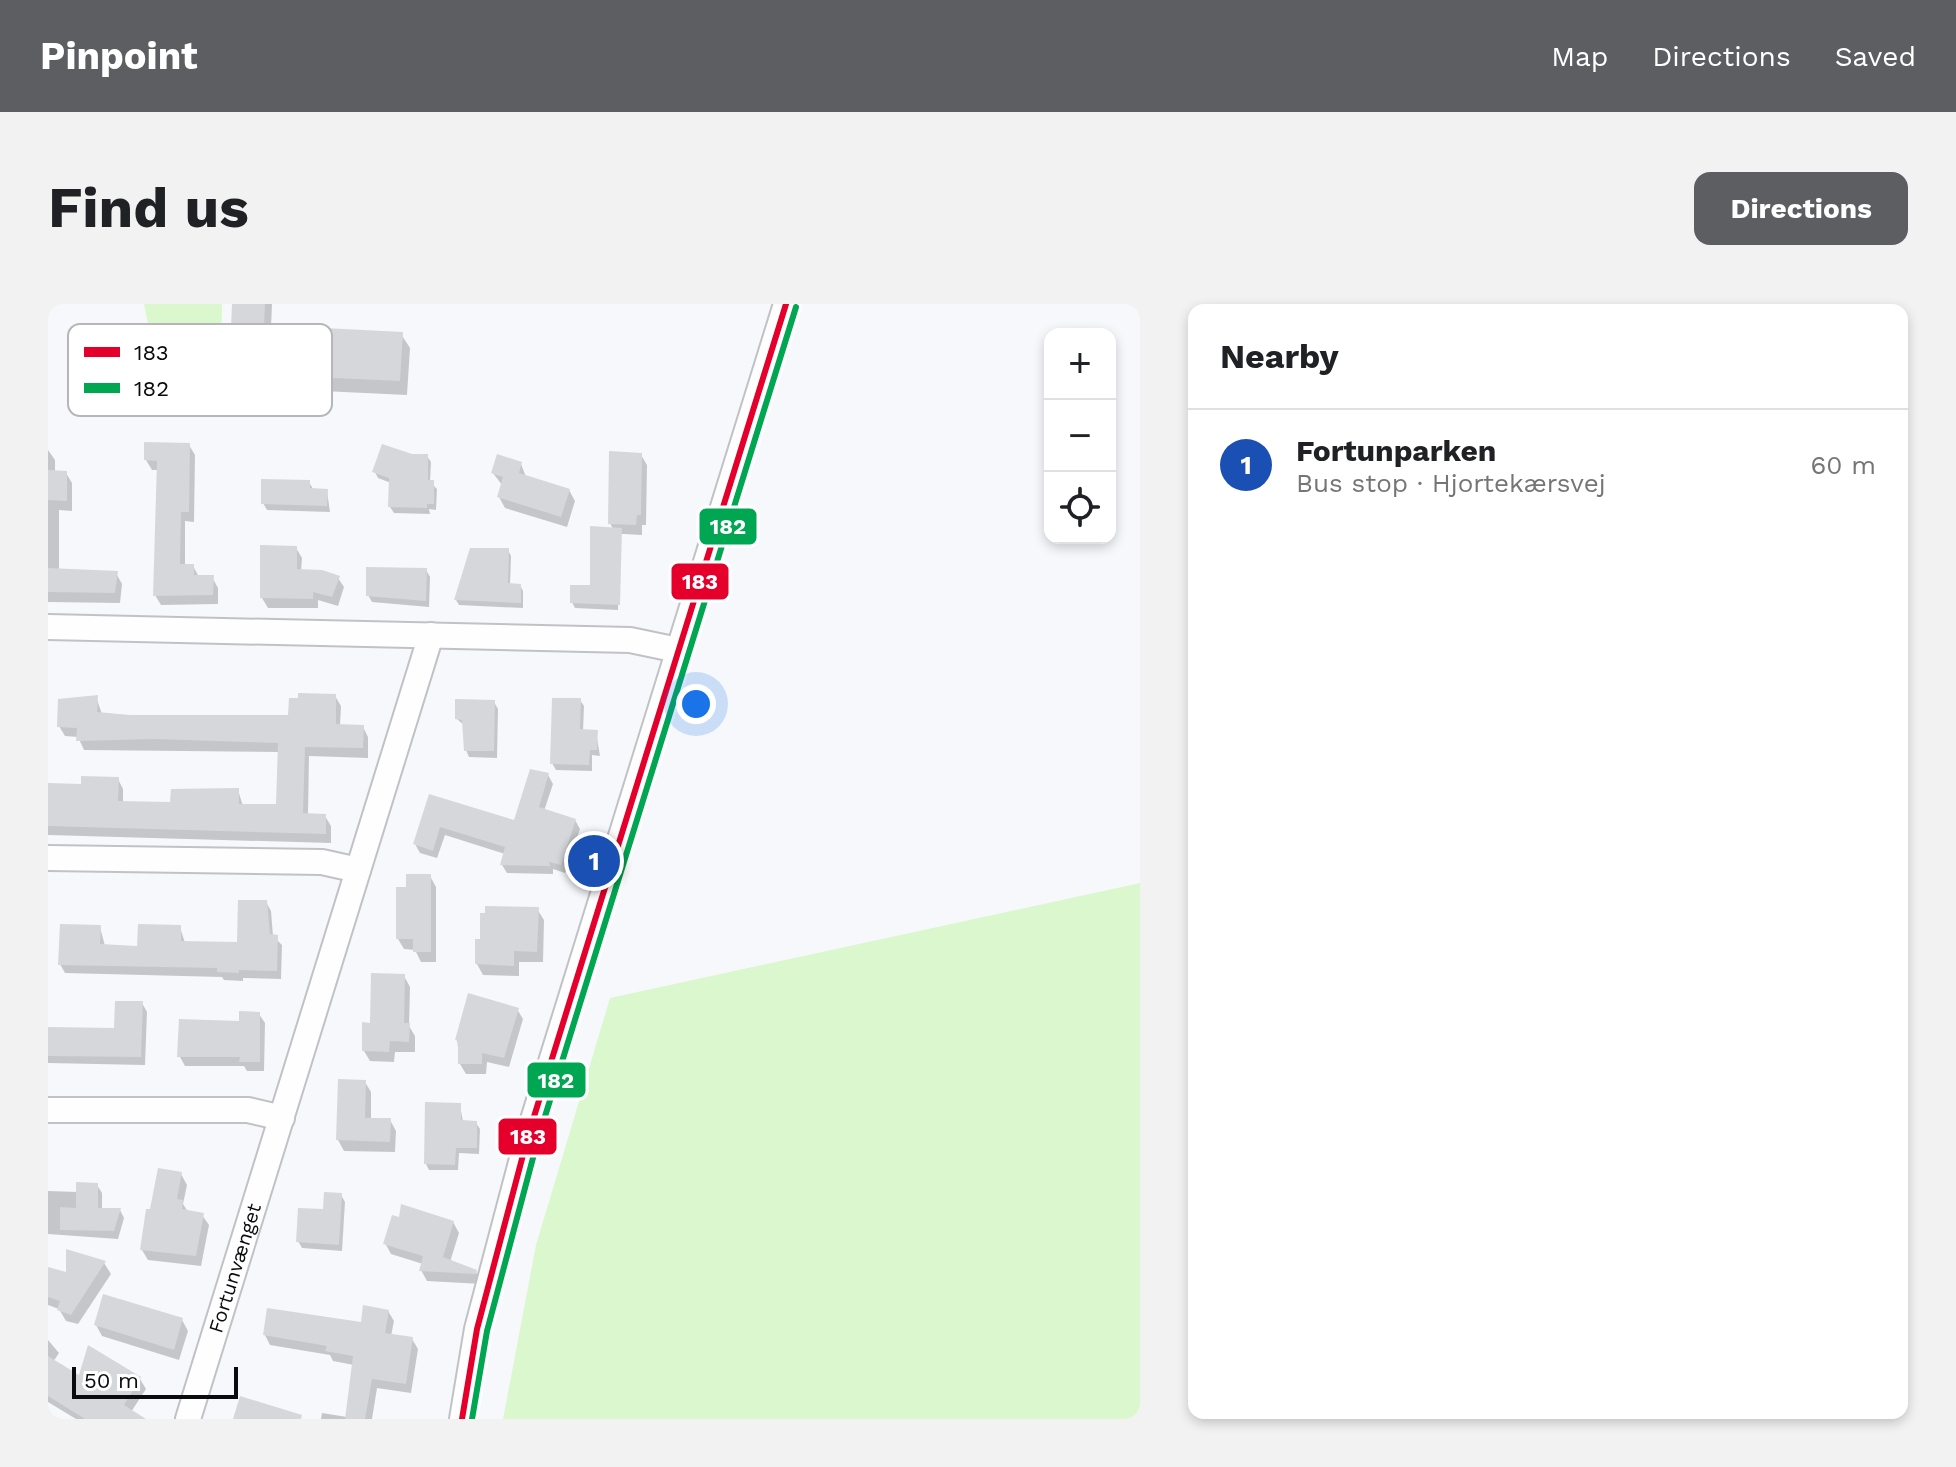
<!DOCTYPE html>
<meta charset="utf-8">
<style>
:root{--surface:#fff;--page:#f2f2f2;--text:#202124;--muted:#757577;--line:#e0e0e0;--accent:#5d5e61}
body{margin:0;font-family:"Work Sans",sans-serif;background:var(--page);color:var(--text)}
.controls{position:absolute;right:24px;top:24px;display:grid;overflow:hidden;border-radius:16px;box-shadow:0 4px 12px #0003}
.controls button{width:72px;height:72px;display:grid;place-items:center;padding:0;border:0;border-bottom:2px solid var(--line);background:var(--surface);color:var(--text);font:40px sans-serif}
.scale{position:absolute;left:24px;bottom:20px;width:166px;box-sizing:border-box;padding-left:8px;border:4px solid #0a0b0e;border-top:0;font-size:22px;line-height:28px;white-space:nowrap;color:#0a0b0e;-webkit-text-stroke:6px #fff;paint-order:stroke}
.you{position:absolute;left:648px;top:400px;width:28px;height:28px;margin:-20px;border:6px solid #fff;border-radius:50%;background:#1a73e8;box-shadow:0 0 0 12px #1a73e833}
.badge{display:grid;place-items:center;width:52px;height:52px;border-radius:50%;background:var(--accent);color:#fff;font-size:26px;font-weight:700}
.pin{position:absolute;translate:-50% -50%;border:4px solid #fff;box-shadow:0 2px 8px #0006}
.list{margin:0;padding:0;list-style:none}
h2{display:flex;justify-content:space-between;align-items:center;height:104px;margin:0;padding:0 32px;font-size:34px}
h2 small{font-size:26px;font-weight:400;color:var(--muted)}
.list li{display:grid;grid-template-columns:52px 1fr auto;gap:24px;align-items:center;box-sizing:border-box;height:112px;padding:0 32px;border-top:2px solid var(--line)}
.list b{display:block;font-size:30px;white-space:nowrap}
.list p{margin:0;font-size:26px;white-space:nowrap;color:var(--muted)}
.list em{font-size:26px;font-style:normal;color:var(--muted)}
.icon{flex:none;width:44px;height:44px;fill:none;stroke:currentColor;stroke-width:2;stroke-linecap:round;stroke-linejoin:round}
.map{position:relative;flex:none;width:1092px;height:1115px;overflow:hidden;border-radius:16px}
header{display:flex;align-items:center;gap:48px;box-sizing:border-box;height:112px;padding:0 40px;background:var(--accent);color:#fff}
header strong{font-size:38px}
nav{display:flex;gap:44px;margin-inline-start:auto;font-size:28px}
.intro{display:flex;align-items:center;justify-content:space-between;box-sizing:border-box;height:192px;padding:0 48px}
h1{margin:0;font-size:56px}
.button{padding:20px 36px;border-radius:16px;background:var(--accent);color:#fff;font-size:28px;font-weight:700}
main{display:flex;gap:48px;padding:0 48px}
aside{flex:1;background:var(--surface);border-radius:16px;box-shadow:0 4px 12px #0003}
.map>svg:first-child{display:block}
.green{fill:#dbf7ce}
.shadow{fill:#0003}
.building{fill:#d6d7da}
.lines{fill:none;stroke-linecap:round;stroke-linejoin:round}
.street-casing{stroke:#c1c2c6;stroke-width:28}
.street{stroke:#fefeff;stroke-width:24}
.bus-1-casing{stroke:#fff;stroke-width:12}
.bus-2-casing{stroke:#fff;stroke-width:12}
.bus-1{stroke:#e4002b;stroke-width:6}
.bus-2{stroke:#00a651;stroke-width:6}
.labels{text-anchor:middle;stroke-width:7;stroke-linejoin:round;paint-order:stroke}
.street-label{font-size:20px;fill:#0a0b0e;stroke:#fff}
.key{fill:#fff;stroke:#b6b6b7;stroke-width:2}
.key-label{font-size:22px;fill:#0a0b0e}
.line-badge{stroke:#fff;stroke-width:3}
.badge-label{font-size:22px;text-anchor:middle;font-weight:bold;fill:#fff}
</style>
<header>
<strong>Pinpoint</strong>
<nav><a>Map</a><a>Directions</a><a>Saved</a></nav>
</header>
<div class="intro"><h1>Find us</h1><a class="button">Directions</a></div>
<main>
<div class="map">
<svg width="1092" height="1115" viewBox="0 0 1092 1115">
<rect width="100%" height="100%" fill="#f7f8fc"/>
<g class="green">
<polygon points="96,0 174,0 173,50 131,51 102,30"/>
<polygon points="1092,579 1092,1115 455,1115 488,941 562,694"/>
</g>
<g class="shadow">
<polygon points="186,0 224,0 223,24 353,30 362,44 359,91 191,83 183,69"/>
<polygon points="141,141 147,151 146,218 137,217 137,262 145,262 151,273 164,273 170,284 170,300 113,301 107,291 110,166 104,166 98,156"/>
<polygon points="0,146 7,156 7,169 18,169 24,179 24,207 11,206 11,267 68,269 74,280 72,299 0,298"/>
<polygon points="593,151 599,161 598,221 594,221 594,231 576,230 574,307 576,230 572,230 570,306 527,304 524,298 544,283 565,225 562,219"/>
<polygon points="364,152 379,152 383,158 382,178 389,185 388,206 381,205 382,210 346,209 342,203 343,179 330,174 327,168"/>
<polygon points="473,160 478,173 521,186 527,197 519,223 457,204 451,193 454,181 445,169"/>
<polygon points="261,178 265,185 279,187 282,208 219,206 215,199"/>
<polygon points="248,244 254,254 253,268 290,274 296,283 290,302 270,296 270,304 220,304 214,294"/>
<polygon points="460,246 463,252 462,281 472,281 475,287 475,304 411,301 408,296"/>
<polygon points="378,266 382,273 381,303 324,298 320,291"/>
<polygon points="287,392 293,402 292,422 315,423 320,433 320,454 261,452 260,511 277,512 283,522 283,539 0,531 0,481 35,482 70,475 75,485 75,499 124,500 190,486 195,502 230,502 232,448 36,446 30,433 17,432 11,422 31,393 48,393 54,410 127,415 127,411 144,411 242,413"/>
<polygon points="532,396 536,402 535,427 548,428 552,452 544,451 544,467 508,466 504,459"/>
<polygon points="446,398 450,405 449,454 421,453 418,446 417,422 409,415"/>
<polygon points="500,471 505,480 496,507 527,516 532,525 517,569 505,565 505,570 459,569 454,561 457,550 397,531 389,554 372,549 367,540 382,492 467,518"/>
<polygon points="382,572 388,583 388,658 373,658 367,646 356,645 350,635 360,585"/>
<polygon points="218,598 223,607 225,632 234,641 233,675 195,674 195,677 176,676 174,673 17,669 12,660 52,623 57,642 91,644 132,623 137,639 191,640"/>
<polygon points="489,605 496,616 495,658 471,658 471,672 435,671 429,660"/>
<polygon points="356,672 362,683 361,722 367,732 367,748 347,748 346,758 322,757 316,747 324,721"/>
<polygon points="94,699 99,708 97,761 0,759 0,725 68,727"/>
<polygon points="469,705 475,715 461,763 439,758 438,770 418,770 412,760 409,735"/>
<polygon points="211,710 217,719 216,767 199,767 196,762 137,762 132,753"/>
<polygon points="317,778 323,788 323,816 342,816 348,827 347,848 296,847 290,836"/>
<polygon points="412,801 415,818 428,819 432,825 431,850 411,849 410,866 381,866 378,860"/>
<polygon points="133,870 139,881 135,900 140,908 154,911 161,921 153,962 100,956 94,946 104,907"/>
<polygon points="49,881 54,889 54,906 72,906 76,914 70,935 0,930 0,887 30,888"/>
<polygon points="293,891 297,898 294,947 254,944 250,937"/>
<polygon points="352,916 405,918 411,929 402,958 428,968 434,980 379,977 373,966 375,960 343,950 337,939"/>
<polygon points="56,959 63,970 30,1020 18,1017 11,1005 0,1001 0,965 20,971"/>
<polygon points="340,1007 346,1017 343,1032 364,1035 370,1045 363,1089 329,1084 324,1115 273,1115 274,1109 299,1113 306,1061 285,1057 282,1051 222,1041 217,1031 314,1020"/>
<polygon points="134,1016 140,1027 131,1056 54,1032 48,1021"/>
<polygon points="0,1036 11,1049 5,1058 32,1075 92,1075 98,1085 83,1108 94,1115 28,1115 0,1098"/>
</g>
<g class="building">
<polygon points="184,0 217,0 216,21 355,28 352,77 181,69"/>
<polygon points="96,138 142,139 141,208 133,208 132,260 146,260 146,271 166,271 165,291 105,292 109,157 96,156"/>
<polygon points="334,140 364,150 380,150 380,176 386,176 386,200 379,200 379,204 340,203 341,174 324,168"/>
<polygon points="561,147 594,149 593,211 589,211 588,221 560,220"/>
<polygon points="449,150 474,158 471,169 522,185 513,213 449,193 455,173 443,169"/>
<polygon points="0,166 19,167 19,197 0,196"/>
<polygon points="213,175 262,176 262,184 280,185 279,202 213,200"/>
<polygon points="542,222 574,224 572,301 522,299 522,281 542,281"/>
<polygon points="212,241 249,242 249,265 274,266 292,272 284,293 265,288 265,295 212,294"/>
<polygon points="422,244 461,244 460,279 473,280 473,299 406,296"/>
<polygon points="318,263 379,264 378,297 318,292"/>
<polygon points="0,264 70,267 67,289 0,288"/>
<polygon points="250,389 288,390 288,420 316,421 315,444 257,443 255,509 278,510 278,530 0,522 0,479 33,480 33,472 71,473 70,497 122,498 123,485 191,484 191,500 228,500 230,439 105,435 28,437 29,424 9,423 10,395 50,391 49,408 82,411 240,411 241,394 250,394"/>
<polygon points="504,394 533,394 532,425 550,426 549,446 542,446 541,461 502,460"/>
<polygon points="407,395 447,396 446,447 416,447 414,416 407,415"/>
<polygon points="482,465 501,469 491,503 528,515 513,561 501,558 502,562 452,561 457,543 392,523 385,547 365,540 381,490 466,516"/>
<polygon points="358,570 383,570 383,648 365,648 365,635 348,635 348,583 358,583"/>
<polygon points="190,596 219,596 222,630 230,631 229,667 191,666 191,669 169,668 169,664 10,661 12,620 53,621 52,640 89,642 90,620 133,621 133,637 189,638"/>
<polygon points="437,602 491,603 489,648 466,647 466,662 427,660 427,635 432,635 432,609 437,609"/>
<polygon points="323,669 357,670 356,719 362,719 361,738 342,737 341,748 314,747 314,718 322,719"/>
<polygon points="420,689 471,704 456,754 434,749 434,760 410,760 410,737 407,736"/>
<polygon points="67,697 95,697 93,753 0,752 0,723 66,724"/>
<polygon points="191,707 212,708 212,758 191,758 192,753 129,753 131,715 191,717"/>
<polygon points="290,775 318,776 317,814 343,814 342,838 288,836"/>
<polygon points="377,798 413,799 413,816 429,817 429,844 408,844 407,861 376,860"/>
<polygon points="110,864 134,868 129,895 135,896 134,905 156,909 148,952 92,946 98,905 102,905"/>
<polygon points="28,878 50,879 50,904 73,904 66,927 12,926 12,903 28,904"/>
<polygon points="276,888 294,889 291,941 248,938 250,904 275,905"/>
<polygon points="353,900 406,917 395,953 429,966 428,970 371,967 375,952 335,940 344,911 351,913"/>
<polygon points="18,945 58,957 23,1011 9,1006 12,997 0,993 0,963 18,968"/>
<polygon points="55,990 135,1014 126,1046 46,1021"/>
<polygon points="315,1001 341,1006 337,1029 365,1033 358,1080 324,1075 317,1115 297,1115 305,1052 277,1047 279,1042 215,1031 219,1004 313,1018"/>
<polygon points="40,1041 93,1073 76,1101 98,1115 37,1115 0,1092 0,1052 31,1071"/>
<polygon points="192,1092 254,1111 253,1115 185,1115"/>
</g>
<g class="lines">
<defs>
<g id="street">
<polyline points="0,323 582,336 630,346"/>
<polyline points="0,554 274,558 310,566"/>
<polyline points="0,806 200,806 234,814"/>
<path id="s1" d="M140,1115L383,331"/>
<polyline points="414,1115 429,1025 480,832 738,0"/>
</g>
</defs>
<use href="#street" class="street-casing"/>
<use href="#street" class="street"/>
<defs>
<polyline id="bus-1" points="414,1115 429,1025 480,832 738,0"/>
<polyline id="bus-2" points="424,1115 439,1027 490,835 748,3"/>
</defs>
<use href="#bus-1" class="bus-1-casing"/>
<use href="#bus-2" class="bus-2-casing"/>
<use href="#bus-1" class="bus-1"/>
<use href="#bus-2" class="bus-2"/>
</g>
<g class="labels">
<g class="street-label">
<text dy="7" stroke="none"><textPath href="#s1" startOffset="158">Fortunvænget</textPath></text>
</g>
</g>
<rect x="20" y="20" width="264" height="92" rx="12" class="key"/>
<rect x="36" y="43" width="36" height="10" fill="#e4002b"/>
<rect x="36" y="79" width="36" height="10" fill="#00a651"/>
<g class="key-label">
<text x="86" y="56">183</text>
<text x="86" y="92">182</text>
</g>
<g class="line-badge">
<rect x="650" y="203" width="60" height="39" rx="8" fill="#00a651"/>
<rect x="622" y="258" width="60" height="39" rx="8" fill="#e4002b"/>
<rect x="478" y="757" width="61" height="38" rx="8" fill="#00a651"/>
<rect x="449" y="813" width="61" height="39" rx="8" fill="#e4002b"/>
</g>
<g class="badge-label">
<text x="680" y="230">182</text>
<text x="652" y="285">183</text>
<text x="508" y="784">182</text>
<text x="480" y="840">183</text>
</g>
</svg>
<div class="controls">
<button>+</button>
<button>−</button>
<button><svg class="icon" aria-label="locate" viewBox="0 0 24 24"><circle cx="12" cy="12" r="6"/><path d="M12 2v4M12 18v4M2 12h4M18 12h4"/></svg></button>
</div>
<div class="scale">50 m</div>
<div class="you"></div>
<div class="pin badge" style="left:546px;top:557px;background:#1a4fb4">1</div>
</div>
<aside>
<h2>Nearby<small></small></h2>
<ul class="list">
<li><span class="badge" style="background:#1a4fb4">1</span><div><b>Fortunparken</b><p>Bus stop · Hjortekærsvej</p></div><em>60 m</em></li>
</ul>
</aside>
</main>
